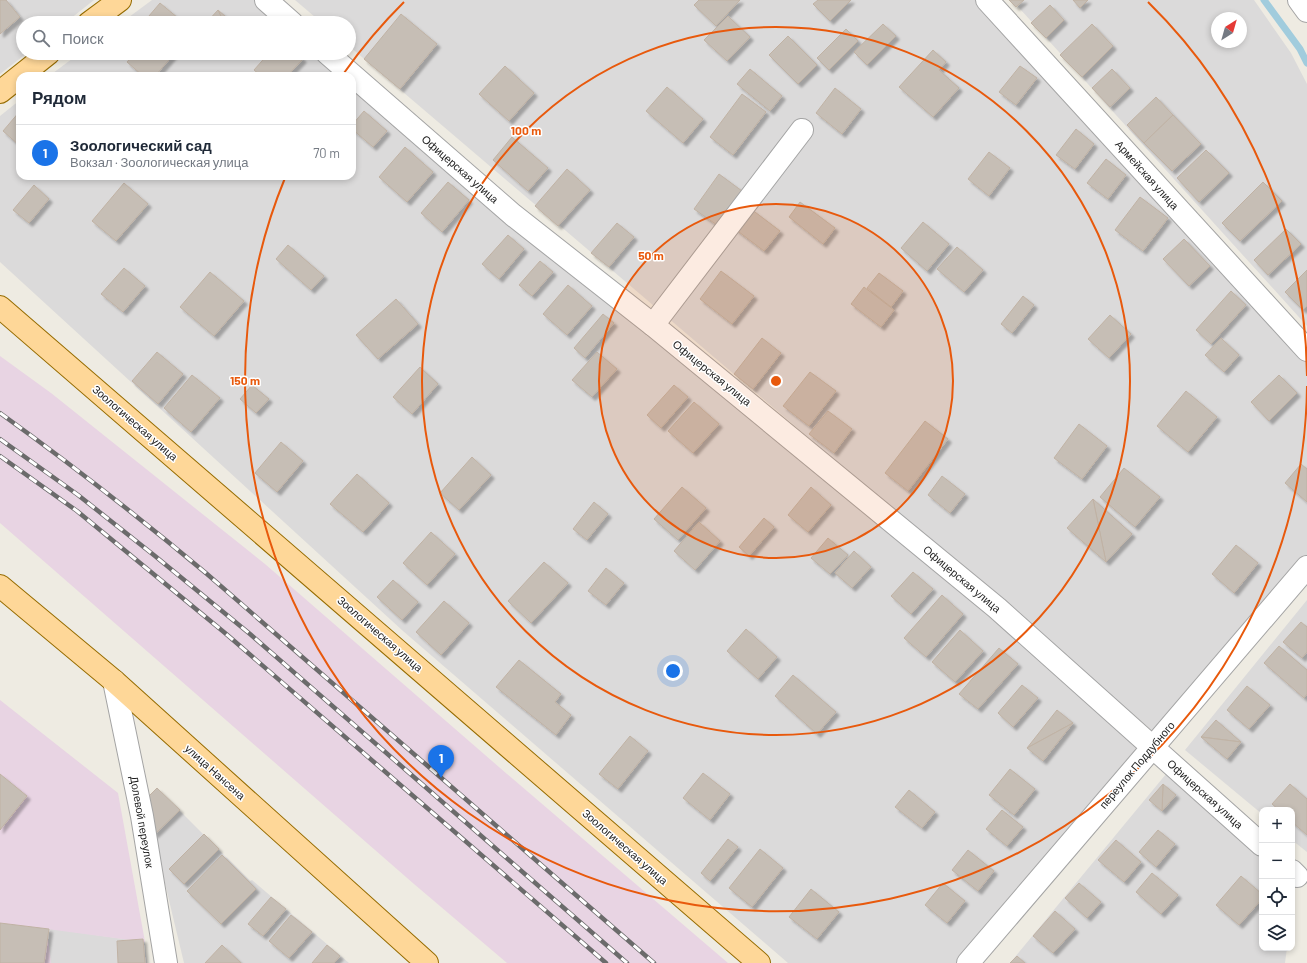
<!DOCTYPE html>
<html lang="ru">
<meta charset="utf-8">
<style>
:root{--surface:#fff;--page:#f2f2f3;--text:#1f2937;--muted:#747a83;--line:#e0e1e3;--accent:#1a73e8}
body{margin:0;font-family:Barlow,sans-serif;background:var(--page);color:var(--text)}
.controls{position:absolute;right:12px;bottom:12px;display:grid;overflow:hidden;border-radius:8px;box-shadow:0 2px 6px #0003}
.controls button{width:36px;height:36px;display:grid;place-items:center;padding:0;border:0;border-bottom:1px solid var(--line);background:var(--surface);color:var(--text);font:20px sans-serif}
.compass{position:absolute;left:1211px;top:12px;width:36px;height:36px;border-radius:50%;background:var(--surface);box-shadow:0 2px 6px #0003;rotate:37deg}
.you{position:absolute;left:673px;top:671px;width:14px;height:14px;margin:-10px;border:3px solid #fff;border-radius:50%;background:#1a73e8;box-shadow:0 0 0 6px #1a73e833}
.badge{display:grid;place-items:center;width:26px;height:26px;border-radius:50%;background:var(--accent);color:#fff;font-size:13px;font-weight:700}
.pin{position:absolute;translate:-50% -33px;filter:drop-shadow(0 1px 2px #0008)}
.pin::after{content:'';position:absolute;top:21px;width:14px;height:12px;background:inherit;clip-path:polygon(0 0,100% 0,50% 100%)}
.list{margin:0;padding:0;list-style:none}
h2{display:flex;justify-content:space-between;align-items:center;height:52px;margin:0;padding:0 16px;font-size:17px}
h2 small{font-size:13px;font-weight:400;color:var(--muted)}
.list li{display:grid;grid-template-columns:26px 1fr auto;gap:12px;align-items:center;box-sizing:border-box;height:56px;padding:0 16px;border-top:1px solid var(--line)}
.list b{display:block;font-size:15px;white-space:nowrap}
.list p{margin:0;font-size:13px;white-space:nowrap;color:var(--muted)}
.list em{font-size:13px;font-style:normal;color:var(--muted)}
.icon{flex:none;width:22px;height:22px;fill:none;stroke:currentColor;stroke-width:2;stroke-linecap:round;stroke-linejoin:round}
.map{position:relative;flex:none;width:1307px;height:963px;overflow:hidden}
.search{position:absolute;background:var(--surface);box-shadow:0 2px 6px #0003;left:16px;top:16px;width:340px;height:44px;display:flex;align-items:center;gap:10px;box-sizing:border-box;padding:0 14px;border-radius:22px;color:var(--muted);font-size:15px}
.panel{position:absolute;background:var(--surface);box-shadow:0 2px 6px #0003;left:16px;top:72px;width:340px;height:108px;border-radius:12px}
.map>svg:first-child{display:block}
.residential{fill:#dbdada;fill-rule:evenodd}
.industrial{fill:#e8d4e3}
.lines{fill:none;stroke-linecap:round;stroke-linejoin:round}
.stream{stroke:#a1ccdd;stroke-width:7}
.building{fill:#c6beb5;stroke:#c0b2a4;filter:url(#shadow)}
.minor-casing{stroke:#a4a4a4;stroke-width:24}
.major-casing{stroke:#966c00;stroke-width:24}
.minor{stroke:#fff;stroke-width:22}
.major{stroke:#fed798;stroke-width:22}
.rail-casing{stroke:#6b6b6b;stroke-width:4.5}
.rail{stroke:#fff;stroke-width:3;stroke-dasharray:9;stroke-linecap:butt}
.ring{fill:none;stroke:#e8590c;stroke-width:2}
.labels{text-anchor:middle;stroke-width:3;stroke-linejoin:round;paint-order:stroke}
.street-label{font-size:11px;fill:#1d1d1d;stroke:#fff}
.centre{fill:#e8590c;stroke:#fff;stroke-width:2}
.ring-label{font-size:12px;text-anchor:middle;font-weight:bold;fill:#e8590c;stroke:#fff;stroke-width:3;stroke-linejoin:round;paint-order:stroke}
</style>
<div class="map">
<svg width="1307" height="963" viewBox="0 0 1307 963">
<defs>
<filter id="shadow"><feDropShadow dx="3.5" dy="3.5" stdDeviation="1" flood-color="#0004"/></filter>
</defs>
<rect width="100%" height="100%" fill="#eeebe2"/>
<g class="residential">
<polygon points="0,0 94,0 65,23 23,23 23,53 27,53 0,74"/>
<polygon points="152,0 262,0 289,23 121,23"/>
<polygon points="295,0 989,0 1307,348 1307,576 1168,744 349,46 349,23 322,23"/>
<path d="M1012,0H1254L1291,53L1307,84V326ZM1217,18H1241V42H1217Z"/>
<polygon points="80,53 325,53 661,336 1157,758 983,963 788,963 403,631 0,262 0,116 20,100 20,176 352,176 352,76 49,76"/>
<polygon points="1307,600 1307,852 1292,840 1292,810 1262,810 1262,814 1185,750"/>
<polygon points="1171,768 1262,846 1262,948 1287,948 1285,963 1010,963"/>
<polygon points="157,788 250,881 252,880 349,963 184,963 145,800"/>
<polygon points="46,928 145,942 147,963 51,963"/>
</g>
<g class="industrial">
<polygon points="0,356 51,393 265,564 507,774 728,963 507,963 414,884 0,523"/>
<polygon points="0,700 118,793 145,942 47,929 51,963 30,963 0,960"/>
</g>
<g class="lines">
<polyline class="stream" points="1264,0 1300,49 1307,63"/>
</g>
<g class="building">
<polygon points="0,0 6,0 20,17 0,34"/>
<polygon points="699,0 740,0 716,26 694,5"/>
<polygon points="818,0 851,0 830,21 813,4"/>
<polygon points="1009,0 1024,0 1016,7"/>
<polygon points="1073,0 1088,0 1080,8"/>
<polygon points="160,3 184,23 143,23"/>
<polygon points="1050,5 1064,20 1046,38 1031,23"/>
<polygon points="218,10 233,23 224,23"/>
<polygon points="218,10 224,23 206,23"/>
<polygon points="401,14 437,44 400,89 364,59"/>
<polygon points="728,16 750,37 727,61 704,40"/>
<polygon points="883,24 896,36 867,65 854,52"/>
<polygon points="1092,24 1113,46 1082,77 1060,55"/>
<polygon points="846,29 858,41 829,70 817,58"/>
<polygon points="788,36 817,65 798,84 769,55"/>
<polygon points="933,50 946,62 939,70 959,88 933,117 899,87"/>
<polygon points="135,53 175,53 155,76 143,76 127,62"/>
<polygon points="269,53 296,53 303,59 287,76 261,76 254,70"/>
<polygon points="505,66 534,93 509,121 479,94"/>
<polygon points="1020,66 1037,78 1016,105 999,92"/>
<polygon points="750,69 782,96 770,111 737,84"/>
<polygon points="1112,69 1130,88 1110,107 1092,88"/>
<polygon points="667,87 703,119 683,143 646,111"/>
<polygon points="835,88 861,109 842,134 816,113"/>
<polygon points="742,94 766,112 733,155 710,137"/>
<polygon points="1156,97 1173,115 1144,143 1127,125"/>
<polygon points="20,111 20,146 3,131"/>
<polygon points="364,111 387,131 373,147 352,129 352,125"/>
<polygon points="1173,115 1201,144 1172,171 1144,143"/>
<polygon points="1076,129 1094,144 1075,169 1056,155"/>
<polygon points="512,137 548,168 528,191 493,160"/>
<polygon points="405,147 433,172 407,202 379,177"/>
<polygon points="1206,150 1229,173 1199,202 1177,178"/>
<polygon points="989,152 1010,168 989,196 968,179"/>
<polygon points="1106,159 1126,175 1108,199 1087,183"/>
<polygon points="567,169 590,190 558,226 535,206"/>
<polygon points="719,174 742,191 717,225 694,209"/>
<polygon points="448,182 469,200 442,232 421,213"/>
<polygon points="1263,182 1282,201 1240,241 1222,223"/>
<polygon points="124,183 148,204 116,241 92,221"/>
<polygon points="34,185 49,199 29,223 13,210"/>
<polygon points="1140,197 1168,218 1143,251 1115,230"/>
<polygon points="800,202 835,228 823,244 789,217"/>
<polygon points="751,209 780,231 764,251 735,229"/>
<polygon points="923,222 949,244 927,271 901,248"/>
<polygon points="617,223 634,237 609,267 591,253"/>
<polygon points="1286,229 1301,244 1268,275 1254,260"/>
<polygon points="508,235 524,249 499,279 482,264"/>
<polygon points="1184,239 1210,266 1189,286 1163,259"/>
<polygon points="288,245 324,276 311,290 276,259"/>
<polygon points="957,247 983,270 964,292 937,269"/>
<polygon points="540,261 553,272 532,296 519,285"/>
<polygon points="124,268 145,286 123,312 101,294"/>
<polygon points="1307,270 1307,306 1303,310 1285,292"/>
<polygon points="721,271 754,296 732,324 700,299"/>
<polygon points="210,272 244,301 214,336 180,307"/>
<polygon points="879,273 903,291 891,307 867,288"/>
<polygon points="568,285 592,306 567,335 543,314"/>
<polygon points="864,287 894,310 881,327 851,304"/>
<polygon points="1231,291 1246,305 1211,344 1196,330"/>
<polygon points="1023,296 1034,305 1012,333 1001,324"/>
<polygon points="396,299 418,324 378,359 356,335"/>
<polygon points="603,314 614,323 585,358 574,348"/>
<polygon points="1110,315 1131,334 1109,358 1088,339"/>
<polygon points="762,338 781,353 753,389 734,374"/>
<polygon points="1221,338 1239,355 1224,372 1205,355"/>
<polygon points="157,352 183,374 158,404 132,381"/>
<polygon points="597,352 617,369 592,397 572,380"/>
<polygon points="420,367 438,384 412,414 393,397"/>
<polygon points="810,372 836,391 809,426 783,406"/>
<polygon points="192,375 220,398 191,432 164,408"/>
<polygon points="1279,375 1297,393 1269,421 1251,402"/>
<polygon points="252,385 269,399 256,413 240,399"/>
<polygon points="674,385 688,397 661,428 647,415"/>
<polygon points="1186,391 1217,417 1188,452 1157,426"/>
<polygon points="694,402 719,424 693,453 668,431"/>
<polygon points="828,411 852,429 834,453 809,434"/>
<polygon points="925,421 948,439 908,491 885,473"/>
<polygon points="1079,424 1107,446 1082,479 1054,458"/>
<polygon points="281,442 303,461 277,492 255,473"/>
<polygon points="472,457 491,475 459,510 440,493"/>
<polygon points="1301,464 1307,469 1307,502 1285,483"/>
<polygon points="1124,468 1160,497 1135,527 1100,497"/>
<polygon points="357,474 389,503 363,532 330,504"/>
<polygon points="942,476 965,494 950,513 928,495"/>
<polygon points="682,487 706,508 678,540 654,519"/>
<polygon points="811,487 831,505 808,532 788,515"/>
<polygon points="1093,499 1132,534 1106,562"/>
<polygon points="1093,499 1106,562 1067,528"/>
<polygon points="594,502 608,514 587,540 573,529"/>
<polygon points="764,518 774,527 749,556 739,547"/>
<polygon points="699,522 720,541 695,570 674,551"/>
<polygon points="431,532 455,554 427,585 403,563"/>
<polygon points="828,538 848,555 830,574 811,558"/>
<polygon points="1236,545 1258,563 1234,593 1212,574"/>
<polygon points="854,551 871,567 852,588 835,573"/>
<polygon points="544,562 568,583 531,623 508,601"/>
<polygon points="606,568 624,583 606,605 588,591"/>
<polygon points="913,572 933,589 911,614 891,596"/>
<polygon points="393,580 418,602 402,620 377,597"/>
<polygon points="942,595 963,614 926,657 904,638"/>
<polygon points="444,601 469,623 441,655 416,632"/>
<polygon points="1301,622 1307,627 1307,652 1302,658 1283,642"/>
<polygon points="746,629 777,657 758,679 727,651"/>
<polygon points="960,630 983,651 955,682 932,662"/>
<polygon points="1279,646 1307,670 1307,694 1304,698 1264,663"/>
<polygon points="999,648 1018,664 978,709 959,694"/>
<polygon points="519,660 561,694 555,702 571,715 556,735 496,687"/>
<polygon points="793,675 836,712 817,734 775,696"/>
<polygon points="1022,685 1038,698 1013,727 998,713"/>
<polygon points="1247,686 1270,705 1249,729 1227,710"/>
<polygon points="1057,710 1073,723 1027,748"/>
<polygon points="1216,720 1241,742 1201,737"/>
<polygon points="1073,723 1043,761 1027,748"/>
<polygon points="630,736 648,751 618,789 599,774"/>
<polygon points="1201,737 1241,742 1227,759"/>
<polygon points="1010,769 1035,789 1014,815 989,795"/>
<polygon points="703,773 730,794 710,820 683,798"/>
<polygon points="0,774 27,796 0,830"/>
<polygon points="1163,784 1176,795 1162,811"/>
<polygon points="1163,784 1162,811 1149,800"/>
<polygon points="1290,784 1307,799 1307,835 1292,822 1292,810 1279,810 1272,804"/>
<polygon points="157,788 180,810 154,835 145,800"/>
<polygon points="909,790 935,812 922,828 895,807"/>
<polygon points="1002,810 1023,827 1007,846 986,829"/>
<polygon points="1158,830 1175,844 1156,867 1139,852"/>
<polygon points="204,834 219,849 184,884 169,869"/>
<polygon points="728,839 738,847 710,881 701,873"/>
<polygon points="1116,840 1141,862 1124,882 1098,860"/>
<polygon points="760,849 783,868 752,907 729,888"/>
<polygon points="968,850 994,871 978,891 952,870"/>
<polygon points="222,855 256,889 221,924 187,891"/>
<polygon points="1152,873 1178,895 1161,914 1136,892"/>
<polygon points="1241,876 1262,894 1262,899 1239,925 1216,905"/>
<polygon points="943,883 965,901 947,923 925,905"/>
<polygon points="1079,883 1101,902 1087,918 1065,898"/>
<polygon points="811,889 839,912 817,939 789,917"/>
<polygon points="271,897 286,909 263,936 248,924"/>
<polygon points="1055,911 1075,929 1053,953 1033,936"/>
<polygon points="291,915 312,932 289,958 269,941"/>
<polygon points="0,923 49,929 44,963 0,963"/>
<polygon points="143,939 145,963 118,963 117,941"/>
<polygon points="222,945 241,963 205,963"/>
<polygon points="327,945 340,956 334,963 312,963"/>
<polygon points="1017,956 1025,963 1010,963"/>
</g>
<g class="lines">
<defs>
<g id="minor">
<polyline points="266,0 292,23"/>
<polyline points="987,0 1307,350"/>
<polyline points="1299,0 1307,11"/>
<polyline points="327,53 513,215 653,325 997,608 1262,845"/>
<polyline points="653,325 802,130"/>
<polyline points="114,681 142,816 166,963"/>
<polyline points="1292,871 1297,876"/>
<polyline points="968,963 1307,567"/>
</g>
<g id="major">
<polyline points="89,23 120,0"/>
<polyline points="0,92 49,53"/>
<polyline points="0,307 759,963"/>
<polyline points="0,586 114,681 427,963"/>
</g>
</defs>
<use href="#minor" class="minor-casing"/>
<use href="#major" class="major-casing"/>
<use href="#minor" class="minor"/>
<use href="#major" class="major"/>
<defs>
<g id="rail">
<path d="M0,413C71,464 140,518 207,574L654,963"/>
<polyline points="0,439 78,495 155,556 250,634 627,963"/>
<polyline points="0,456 77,511 225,633 606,963"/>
</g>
</defs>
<use href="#rail" class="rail-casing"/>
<use href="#rail" class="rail"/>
</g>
<circle cx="776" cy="381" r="177" fill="#e8590c" fill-opacity=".12"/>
<g class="ring">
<circle cx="776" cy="381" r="177"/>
<circle cx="776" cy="381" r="354"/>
<path d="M1307 386A531 531 0 1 1 285 178M344 73A531 531 0 0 1 404 2M1148 2A531 531 0 0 1 1307 376"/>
</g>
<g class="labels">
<g class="street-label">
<text transform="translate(460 169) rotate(41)" y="4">Офицерская улица</text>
<text transform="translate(1147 175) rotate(48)" y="4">Армейская улица</text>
<text transform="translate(712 373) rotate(39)" y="4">Офицерская улица</text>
<text transform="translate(135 423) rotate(41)" y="4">Зоологическая улица</text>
<text transform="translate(962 579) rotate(40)" y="4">Офицерская улица</text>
<text transform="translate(380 634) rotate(41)" y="4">Зоологическая улица</text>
<text transform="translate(1137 765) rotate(-50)" y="4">переулок Поддубного</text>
<text transform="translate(215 772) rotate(42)" y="4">улица Нансена</text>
<text transform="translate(1205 794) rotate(42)" y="4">Офицерская улица</text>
<text transform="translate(142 822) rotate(80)" y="4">Долевой переулок</text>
<text transform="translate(625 847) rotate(41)" y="4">Зоологическая улица</text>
</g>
</g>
<circle cx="776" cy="381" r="6" class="centre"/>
<g class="ring-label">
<text x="526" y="135">100 m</text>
<text x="651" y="260">50 m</text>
<text x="245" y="385">150 m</text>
</g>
</svg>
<div class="controls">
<button>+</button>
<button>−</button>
<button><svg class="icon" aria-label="locate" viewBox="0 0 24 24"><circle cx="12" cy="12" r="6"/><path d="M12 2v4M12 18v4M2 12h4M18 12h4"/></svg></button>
<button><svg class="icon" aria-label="layers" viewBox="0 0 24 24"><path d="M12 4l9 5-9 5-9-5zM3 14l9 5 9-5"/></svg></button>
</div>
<svg class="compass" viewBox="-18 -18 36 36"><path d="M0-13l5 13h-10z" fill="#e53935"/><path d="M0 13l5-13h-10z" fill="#747a83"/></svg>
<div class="you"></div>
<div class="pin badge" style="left:441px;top:778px">1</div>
<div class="search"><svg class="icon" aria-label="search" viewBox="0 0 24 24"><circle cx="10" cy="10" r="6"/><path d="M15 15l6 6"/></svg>Поиск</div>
<section class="panel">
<h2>Рядом<small></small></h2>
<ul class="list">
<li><span class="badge">1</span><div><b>Зоологический сад</b><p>Вокзал · Зоологическая улица</p></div><em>70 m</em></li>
</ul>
</section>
</div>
